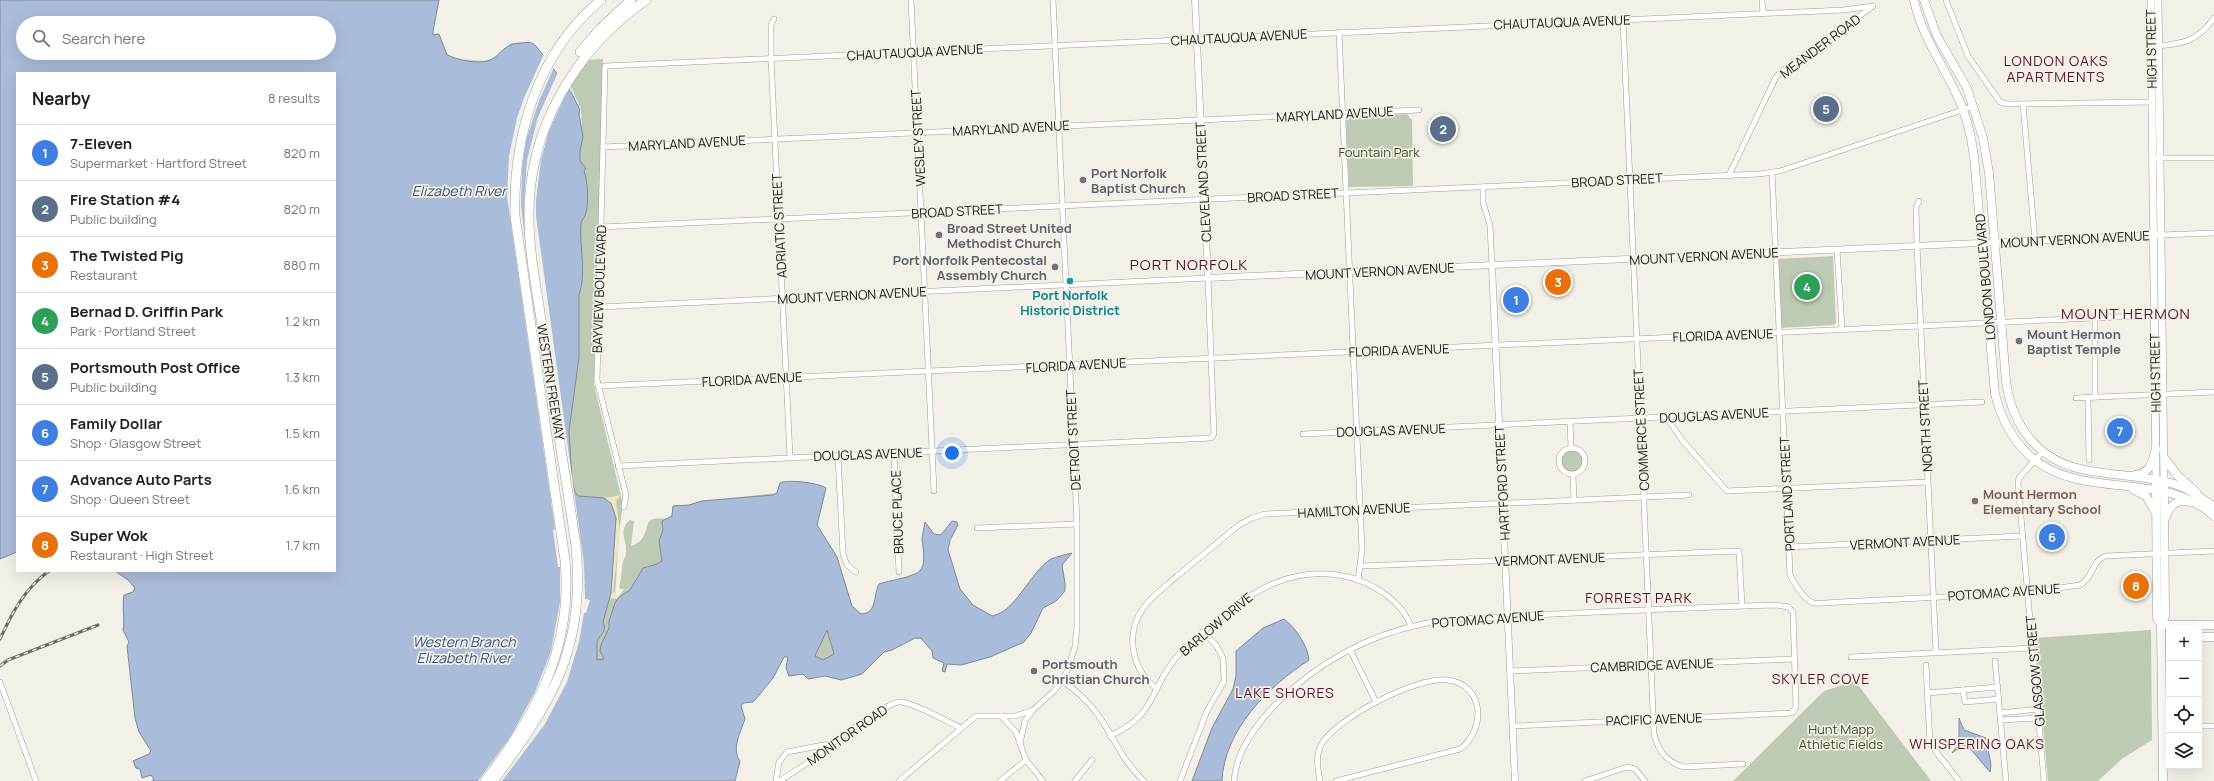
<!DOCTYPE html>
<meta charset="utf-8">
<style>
:root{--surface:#fff;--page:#f6f6f6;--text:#202124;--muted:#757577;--line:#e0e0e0;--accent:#111827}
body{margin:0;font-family:Manrope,sans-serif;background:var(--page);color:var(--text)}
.controls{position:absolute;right:12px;bottom:12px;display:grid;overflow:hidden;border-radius:0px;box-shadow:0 4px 16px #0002}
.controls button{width:36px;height:36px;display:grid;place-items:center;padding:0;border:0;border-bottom:1px solid var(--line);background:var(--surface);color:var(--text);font:20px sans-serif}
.you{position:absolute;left:952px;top:453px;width:14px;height:14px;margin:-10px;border:3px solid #fff;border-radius:50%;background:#1a73e8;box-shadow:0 0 0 6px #1a73e833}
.badge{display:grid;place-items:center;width:26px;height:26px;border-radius:50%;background:var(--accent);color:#fff;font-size:13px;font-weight:700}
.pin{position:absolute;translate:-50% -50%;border:2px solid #fff;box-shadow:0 1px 4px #0006}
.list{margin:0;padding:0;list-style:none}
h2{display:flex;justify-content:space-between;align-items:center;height:52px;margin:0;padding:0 16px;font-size:17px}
h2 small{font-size:13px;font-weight:400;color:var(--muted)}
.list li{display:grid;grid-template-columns:26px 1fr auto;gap:12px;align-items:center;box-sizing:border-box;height:56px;padding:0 16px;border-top:1px solid var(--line)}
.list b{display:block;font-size:15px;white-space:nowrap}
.list p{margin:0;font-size:13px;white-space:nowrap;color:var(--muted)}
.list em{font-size:13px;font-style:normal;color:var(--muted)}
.icon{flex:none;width:22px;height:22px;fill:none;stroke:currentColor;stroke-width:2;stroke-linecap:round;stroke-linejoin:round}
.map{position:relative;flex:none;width:2214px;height:781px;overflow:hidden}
.search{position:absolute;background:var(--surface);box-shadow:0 4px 16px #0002;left:16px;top:16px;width:320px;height:44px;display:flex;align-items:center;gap:10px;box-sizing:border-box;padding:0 14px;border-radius:22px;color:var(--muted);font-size:15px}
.panel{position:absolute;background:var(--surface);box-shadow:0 4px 16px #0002;left:16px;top:72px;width:320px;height:500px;border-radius:0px}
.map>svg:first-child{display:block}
.green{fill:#bfcab4}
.sand{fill:#f0e7c1}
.water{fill:#a9bcd9;stroke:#7e8b9e;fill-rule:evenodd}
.pier{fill:#f3f0e7}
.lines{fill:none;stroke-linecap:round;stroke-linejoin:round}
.minor-casing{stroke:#a09d95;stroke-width:6}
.tertiary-casing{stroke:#a09d95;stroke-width:7}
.secondary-casing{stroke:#a09d95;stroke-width:8}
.primary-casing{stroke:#a09d95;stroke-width:9}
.motorway-casing{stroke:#a09d95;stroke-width:10}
.minor{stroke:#fff;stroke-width:5}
.tertiary{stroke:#fff;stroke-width:6}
.secondary{stroke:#fff;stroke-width:7}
.primary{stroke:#fff;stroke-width:8}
.motorway{stroke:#fff;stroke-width:9}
.rail-casing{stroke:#6c6a65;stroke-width:3}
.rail{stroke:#f3f0e7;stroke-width:1.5;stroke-dasharray:4.5;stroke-linecap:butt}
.worship-dot{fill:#6b7280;stroke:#f3f0e7;stroke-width:1.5}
.culture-dot{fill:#0f9aa8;stroke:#f3f0e7;stroke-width:1.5}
.education-dot{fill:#8d6e63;stroke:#f3f0e7;stroke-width:1.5}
.labels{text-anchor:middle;stroke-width:3.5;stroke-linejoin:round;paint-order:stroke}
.street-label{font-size:13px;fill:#191815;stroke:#f3f0e7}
.park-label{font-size:13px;fill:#3a4e1f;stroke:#f3f0e7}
.worship-label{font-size:13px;font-weight:bold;fill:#5b616d;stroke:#f3f0e7;text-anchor:start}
.culture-label{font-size:13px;font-weight:bold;fill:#0d838f;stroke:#f3f0e7}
.education-label{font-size:13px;font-weight:bold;fill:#785e54;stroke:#f3f0e7;text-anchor:start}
.neighbourhood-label{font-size:14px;letter-spacing:1px;fill:#56132a;stroke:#f3f0e7}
.water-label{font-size:14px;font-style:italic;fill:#36517a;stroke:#f3f0e7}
.quarter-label{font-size:15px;letter-spacing:1px;fill:#56132a;stroke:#f3f0e7}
</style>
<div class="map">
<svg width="2214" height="781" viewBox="0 0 2214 781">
<rect width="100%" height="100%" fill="#f3f0e7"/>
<g class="green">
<path d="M528,42L536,46L571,92L580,110L579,114L582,132L581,109L570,85L586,60L603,59L594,385L623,504L619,533L615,597L618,598L624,589H620L619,587C622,578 621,571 623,562C624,558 626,556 626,553C628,544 617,530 630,520L634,521L631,546C650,540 644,523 651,520C656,517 664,520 670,518L675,505H689L702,501L777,493L780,483C787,479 820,483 826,488L817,525L837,557L852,606L861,614C878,613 873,595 879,584C891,580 904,579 915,574C928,569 923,550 922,539C922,537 925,523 925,522L934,534L940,535C943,534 949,524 952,521L957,522L958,525L950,540L948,550L960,589L973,605L992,616C1016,612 1030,572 1051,559C1053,558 1067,554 1072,553L1062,565L1065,583V591L1056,601L1043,608L1031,633L1024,642L990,657L961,665L947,664L945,672L942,671L944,663L933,658L932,651L924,640L915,638L892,650L884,652L862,674L865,617L626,632L595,671L457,68L446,53L457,59L487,61L495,57L511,43Z"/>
<polygon points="1407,114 1412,120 1413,186 1349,187 1346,117"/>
<polygon points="1833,256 1836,323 1834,325 1780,328 1777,259"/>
<circle cx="1572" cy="461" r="11"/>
<polygon points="828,612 840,659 809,664"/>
<polygon points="2151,630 2152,740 2123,758 2098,781 2048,781 2035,638"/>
<polygon points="1855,681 1931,781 1733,781 1824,691"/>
</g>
<polygon class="sand" points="621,495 616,501 620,532 613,591 619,597 618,599 609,598 604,500 604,498"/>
<g class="water">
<path d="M0,0H439L433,31V35L439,34L447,55C459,60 475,64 487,61C502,57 500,44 522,43C528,42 532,42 536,46L571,92L580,110L579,114L583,137L580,150V161L586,168L584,171C588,180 589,207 585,216C583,220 581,220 581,224C579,248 587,272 579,295V357L569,431L572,481L575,492L578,496L604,498L611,503L616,518L611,593L603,622C608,632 599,635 597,642V660L604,659L600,651L601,645L609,628V621L615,603L619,597L630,590L643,568L657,564L662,561L659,541L663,530L662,521L672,516L673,506L689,505L702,501L773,495L777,493L780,483C787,479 820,483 826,488L817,525L837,557L852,606L861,614C878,613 873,595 879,584C891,580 904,579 915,574C928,569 923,550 922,539C922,537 925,523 925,522L934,534L940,535C943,534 949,524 952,521L957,522L958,525L950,540L948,550L960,589L973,605L992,616C1016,612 1030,572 1051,559C1053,558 1067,554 1072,553L1062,565L1065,583V591L1056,601L1043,608L1031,633L1024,642L990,657L961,665L947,664L945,672L942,671L944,663L933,658L932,651L921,638H915L892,650L884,652L862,674L841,680L825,676L808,679L803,674L789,676L786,668L788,657H784L773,678L760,694L753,702L743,703L741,706L745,719C741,731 731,749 740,761L735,781H152L154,780L151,775L142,778L140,769L136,768L133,761L149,754L151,751L139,732L135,718L127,646L129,642L123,630C125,623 122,606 124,595L133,592L135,588L128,580L115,571H335V73H17V552L0,559ZM23,23H329V53H23ZM827,630L834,654L823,660L815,656Z"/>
<path d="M1284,619C1295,627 1308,646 1309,660C1269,686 1224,730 1222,781H1192L1212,728L1233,689L1236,676V651L1263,628Z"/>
<polygon points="1959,718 1964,730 1986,738 1991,765 1990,772 1968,746 1963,745 1952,753 1959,744"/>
</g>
<polygon class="pier" points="544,54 554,67 539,101 526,140 522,168 521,205 526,248 524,204 527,160 538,117 558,72 569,87 549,131 541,160 536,200 536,216 584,564 585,599 590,600 586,613 584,613 579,642 567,682 545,724 502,781 478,781 511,736 535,692 551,651 560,602 560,567 558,567 553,530 555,529 507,196 509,156 517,118 524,98"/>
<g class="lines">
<defs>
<g id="minor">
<polyline points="911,0 934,491"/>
<polyline points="1762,0 1763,13"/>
<polyline points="1946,0 1968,56 2000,102 2007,104 2152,102"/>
<polyline points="774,19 771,25 771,58 790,457"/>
<path d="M1623,20L1654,734C1658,750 1667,763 1684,767L1743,764"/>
<polyline points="1339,32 1362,550 1358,580"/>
<path d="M2157,46C2183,44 2198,41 2214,18"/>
<polyline points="2023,104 2035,241"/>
<polyline points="603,147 1419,110"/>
<polyline points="2157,158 2214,158"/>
<path d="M1772,172L1790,574C1793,582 1805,601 1814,603C1822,604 1832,602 1840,602L2024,593L2080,585C2093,578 2092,561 2105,556L2214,551"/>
<polyline points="1729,175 1776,77 1786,68 1872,7"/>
<polyline points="1483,187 1483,203 1490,225 1492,266"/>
<polyline points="1919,201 1916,207 1917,246 1936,652"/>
<polyline points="601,227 1759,174 1780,171 1974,106"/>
<polyline points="2161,235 2214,233"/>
<polyline points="1837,250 1842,329"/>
<polyline points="599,307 1208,278 1214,434 1211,438 618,466"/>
<polyline points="2095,317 2095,397"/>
<polyline points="598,386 2161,315"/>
<polyline points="2088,397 2089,460"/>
<polyline points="2076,398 2214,392"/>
<polyline points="1667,418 1682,440 1727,491 1928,482"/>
<polyline points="1570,422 1571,447"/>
<polyline points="1303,434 1982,402"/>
<circle cx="1572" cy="461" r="13"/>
<polyline points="2043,451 2019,478 2018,483 2044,781"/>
<polyline points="894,453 899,572"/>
<polyline points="838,456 843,554 847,565 856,572"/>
<polyline points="1573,476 1574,500"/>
<polyline points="624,507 626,495 597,380 605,66 1843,10 1873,6"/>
<polyline points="977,528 1077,524"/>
<polyline points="1789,547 2022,536"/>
<polyline points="1362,566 1739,551 1742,606"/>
<polyline points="1350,650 1376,702"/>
<polyline points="1851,657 2033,648"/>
<polyline points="1995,661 2006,781"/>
<polyline points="1926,665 1930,744 1959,781"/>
<polyline points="1510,671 1794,659"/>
<path d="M1062,681C1076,690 1088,701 1098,715C1115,738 1122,761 1144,781"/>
<polyline points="0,682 36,781"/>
<path d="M1157,689C1132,670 1124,634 1144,607C1153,595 1166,586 1177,576C1198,559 1218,542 1239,525L1252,518L1265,514L1689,495"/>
<polyline points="1963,690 1965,702 1999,699"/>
<polyline points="1927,693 1998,687"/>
<polyline points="2000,713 2038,709"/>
<polyline points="1001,716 1016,732 1026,760 1043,781"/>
<polyline points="2001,720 2039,718"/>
<polyline points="2199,726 2214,726"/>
<polyline points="2163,727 2169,727"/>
<path d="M1110,736C1156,715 1148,693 1175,659C1185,646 1199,635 1212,624C1254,589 1296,563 1352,578C1376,585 1402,602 1411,626"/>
<polyline points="1020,743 1025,721 1033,710 1054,691 1066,674 1075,647 1077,627 1077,524 1053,0"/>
<polyline points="776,781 779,762 787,752 829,744"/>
<path d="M780,781C791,773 804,766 815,757C830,746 883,704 899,702C911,701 948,722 961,728"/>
<polyline points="899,781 976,716 1015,716 1031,711"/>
<polyline points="1000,781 1026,760"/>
<polyline points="1075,781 1092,760"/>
<polyline points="1180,781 1207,711 1224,681 1223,658 1216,645 1204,632"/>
<path d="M1234,781C1236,751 1256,725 1276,704C1316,664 1367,635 1423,624C1448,618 1474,618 1500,617C1525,616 1551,614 1577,613C1643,610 1710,607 1777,605L1788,607L1793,612L1796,707L1792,713L1513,726"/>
<path d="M1320,781C1318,769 1315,757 1321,745C1336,718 1417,676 1448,680C1485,685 1486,730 1460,749L1336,781"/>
<polyline points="1585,781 1627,767 1635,769 1645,781"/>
</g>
<g id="tertiary">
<polyline points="1195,0 1208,278 2156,235"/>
<polyline points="1492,266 1515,781"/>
</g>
<g id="secondary">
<polyline points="2151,0 2156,480"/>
<polyline points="2158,0 2164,482"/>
</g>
<g id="primary">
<path d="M1914,0C1921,33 1939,59 1954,89C1965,110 1971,133 1974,156L1995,394C2001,418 2012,440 2031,457C2084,502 2163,469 2214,516"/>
<path d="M1924,0L1937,36L1967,88L1983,138L1989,173L2006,381C2011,420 2033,455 2073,467C2108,477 2146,474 2180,486C2193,491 2203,499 2214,507"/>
<polyline points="2165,459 2177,475 2196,492"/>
<path d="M2135,475C2151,473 2152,462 2156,449"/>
<polyline points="2156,485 2157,618 2161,625"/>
<polyline points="2134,490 2146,496 2154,510"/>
<path d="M2166,517C2170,505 2178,498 2190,502"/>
<polyline points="2161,625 2214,625"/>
<polyline points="2199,637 2214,637"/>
<polyline points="2163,781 2161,625 2165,617 2164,486"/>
</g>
<g id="motorway">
<polyline points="580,52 601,28 631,0"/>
<path d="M485,781C537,715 573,646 565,560L515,216C513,136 537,53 601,0"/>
<path d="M493,781C552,703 586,647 576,546C566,477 554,409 544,340C539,300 529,258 529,217C528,129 575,50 646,0"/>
</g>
</defs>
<use href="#minor" class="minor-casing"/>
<use href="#tertiary" class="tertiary-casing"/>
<use href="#secondary" class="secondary-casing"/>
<use href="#primary" class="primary-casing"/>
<use href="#motorway" class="motorway-casing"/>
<use href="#minor" class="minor"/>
<use href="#tertiary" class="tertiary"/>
<use href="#secondary" class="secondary"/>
<use href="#primary" class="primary"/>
<use href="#motorway" class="motorway"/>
<defs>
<g id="rail">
<path d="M0,639C12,613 25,588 49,571"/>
<polyline points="0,666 8,660 98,625"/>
</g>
</defs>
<use href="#rail" class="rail-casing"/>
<use href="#rail" class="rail"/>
</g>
<g class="worship-dot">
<circle cx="1083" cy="180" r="4"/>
<circle cx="939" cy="235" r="4"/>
<circle cx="1055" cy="267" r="4"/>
<circle cx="2019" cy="341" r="4"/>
<circle cx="1034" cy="671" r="4"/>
</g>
<circle class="culture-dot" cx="1070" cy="281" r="4"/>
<circle class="education-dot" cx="1975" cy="501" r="4"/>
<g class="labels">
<g class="street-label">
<text transform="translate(1562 22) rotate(-2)" y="5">CHAUTAUQUA AVENUE</text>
<text transform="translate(1239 37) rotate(-3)" y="5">CHAUTAUQUA AVENUE</text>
<text transform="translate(1820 46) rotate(-37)" y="5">MEANDER ROAD</text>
<text transform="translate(2151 49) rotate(-91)" y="5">HIGH STREET</text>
<text transform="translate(915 52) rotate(-3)" y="5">CHAUTAUQUA AVENUE</text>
<text transform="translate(1335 114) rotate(-3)" y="5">MARYLAND AVENUE</text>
<text transform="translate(1011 128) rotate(-3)" y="5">MARYLAND AVENUE</text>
<text transform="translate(918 138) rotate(-93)" y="5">WESLEY STREET</text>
<text transform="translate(687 143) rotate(-3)" y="5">MARYLAND AVENUE</text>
<text transform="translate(1617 180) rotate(-3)" y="5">BROAD STREET</text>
<text transform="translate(1203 182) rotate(-93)" y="5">CLEVELAND STREET</text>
<text transform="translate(1293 195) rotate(-3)" y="5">BROAD STREET</text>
<text transform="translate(957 211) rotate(-3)" y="5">BROAD STREET</text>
<text transform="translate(779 226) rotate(-93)" y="5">ADRIATIC STREET</text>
<text transform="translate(2075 239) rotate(-3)" y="5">MOUNT VERNON AVENUE</text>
<text transform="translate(1704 256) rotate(-3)" y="5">MOUNT VERNON AVENUE</text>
<text transform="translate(1380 271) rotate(-3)" y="5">MOUNT VERNON AVENUE</text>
<text transform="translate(1985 277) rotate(-95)" y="5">LONDON BOULEVARD</text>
<text transform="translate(599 289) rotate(-88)" y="5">BAYVIEW BOULEVARD</text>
<text transform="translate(852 295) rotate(-3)" y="5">MOUNT VERNON AVENUE</text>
<text transform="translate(1723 335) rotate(-2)" y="5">FLORIDA AVENUE</text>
<text transform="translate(1399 350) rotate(-2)" y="5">FLORIDA AVENUE</text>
<text transform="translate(1076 365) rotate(-3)" y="5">FLORIDA AVENUE</text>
<text transform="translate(2155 373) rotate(-91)" y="5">HIGH STREET</text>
<text transform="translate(752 379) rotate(-3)" y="5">FLORIDA AVENUE</text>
<text transform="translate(551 382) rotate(81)" y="5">WESTERN FREEWAY</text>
<text transform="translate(1714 415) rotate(-3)" y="5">DOUGLAS AVENUE</text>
<text transform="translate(1925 426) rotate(-93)" y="5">NORTH STREET</text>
<text transform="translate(1391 430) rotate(-2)" y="5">DOUGLAS AVENUE</text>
<text transform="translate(1641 430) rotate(-93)" y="5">COMMERCE STREET</text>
<text transform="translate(1073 440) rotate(-93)" y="5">DETROIT STREET</text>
<text transform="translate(868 454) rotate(-2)" y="5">DOUGLAS AVENUE</text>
<text transform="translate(1502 483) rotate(-93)" y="5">HARTFORD STREET</text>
<text transform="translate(1787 494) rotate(-93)" y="5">PORTLAND STREET</text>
<text transform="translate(1354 510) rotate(-3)" y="5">HAMILTON AVENUE</text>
<text transform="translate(897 512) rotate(-92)" y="5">BRUCE PLACE</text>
<text transform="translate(1905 542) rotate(-3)" y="5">VERMONT AVENUE</text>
<text transform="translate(1550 559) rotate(-2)" y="5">VERMONT AVENUE</text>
<text transform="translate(2004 592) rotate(-4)" y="5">POTOMAC AVENUE</text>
<text transform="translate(1488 619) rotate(-4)" y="5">POTOMAC AVENUE</text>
<text transform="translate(1216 624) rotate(-40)" y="5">BARLOW DRIVE</text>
<text transform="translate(1652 665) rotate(-2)" y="5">CAMBRIDGE AVENUE</text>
<text transform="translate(2035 671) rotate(-95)" y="5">GLASGOW STREET</text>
<text transform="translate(1654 719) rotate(-2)" y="5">PACIFIC AVENUE</text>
<text transform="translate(847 735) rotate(-35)" y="5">MONITOR ROAD</text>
</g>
<g class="park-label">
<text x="1379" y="157">Fountain Park</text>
<text x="1841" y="734">Hunt Mapp<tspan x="1841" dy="15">Athletic Fields</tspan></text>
</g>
<g class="worship-label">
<text x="1091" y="178">Port Norfolk<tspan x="1091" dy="15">Baptist Church</tspan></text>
<text x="947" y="233">Broad Street United<tspan x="947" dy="15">Methodist Church</tspan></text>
<text x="1047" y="265" text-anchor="end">Port Norfolk Pentecostal<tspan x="1047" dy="15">Assembly Church</tspan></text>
<text x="2027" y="339">Mount Hermon<tspan x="2027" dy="15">Baptist Temple</tspan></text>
<text x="1042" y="669">Portsmouth<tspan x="1042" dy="15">Christian Church</tspan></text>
</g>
<g class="culture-label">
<text x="1070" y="300">Port Norfolk<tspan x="1070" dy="15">Historic District</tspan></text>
</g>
<g class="education-label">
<text x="1983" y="499">Mount Hermon<tspan x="1983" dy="15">Elementary School</tspan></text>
</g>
<g class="neighbourhood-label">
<text x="2056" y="66">LONDON OAKS<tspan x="2056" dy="16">APARTMENTS</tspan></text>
<text x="1639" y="603">FORREST PARK</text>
<text x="1821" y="684">SKYLER COVE</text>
<text x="1285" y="698">LAKE SHORES</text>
<text x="1977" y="749">WHISPERING OAKS</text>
</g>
<g class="water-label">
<text x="459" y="196">Elizabeth River</text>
<text x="464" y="647">Western Branch<tspan x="464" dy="16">Elizabeth River</tspan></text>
</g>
<g class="quarter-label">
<text x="1189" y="270">PORT NORFOLK</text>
<text x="2126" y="319">MOUNT HERMON</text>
</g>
</g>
</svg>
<div class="controls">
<button>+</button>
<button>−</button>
<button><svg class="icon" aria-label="locate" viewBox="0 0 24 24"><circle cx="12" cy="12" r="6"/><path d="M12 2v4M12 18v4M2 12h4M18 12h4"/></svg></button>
<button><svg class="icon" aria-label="layers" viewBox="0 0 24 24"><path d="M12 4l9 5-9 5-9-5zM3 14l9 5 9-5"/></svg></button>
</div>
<div class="you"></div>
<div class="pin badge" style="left:1516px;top:300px;background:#3f7fe0">1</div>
<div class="pin badge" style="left:1443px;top:129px;background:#5c6f8a">2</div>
<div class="pin badge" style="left:1558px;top:282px;background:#e8710a">3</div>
<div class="pin badge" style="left:1807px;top:287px;background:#2e9e5b">4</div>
<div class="pin badge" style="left:1826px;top:109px;background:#5c6f8a">5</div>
<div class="pin badge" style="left:2052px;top:537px;background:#3f7fe0">6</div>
<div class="pin badge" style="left:2120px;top:431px;background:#3f7fe0">7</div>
<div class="pin badge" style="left:2136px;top:586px;background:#e8710a">8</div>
<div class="search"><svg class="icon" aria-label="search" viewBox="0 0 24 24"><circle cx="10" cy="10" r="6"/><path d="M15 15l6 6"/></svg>Search here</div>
<section class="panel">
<h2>Nearby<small>8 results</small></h2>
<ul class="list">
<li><span class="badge" style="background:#3f7fe0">1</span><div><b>7-Eleven</b><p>Supermarket · Hartford Street</p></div><em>820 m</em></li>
<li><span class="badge" style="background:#5c6f8a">2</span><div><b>Fire Station #4</b><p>Public building</p></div><em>820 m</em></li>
<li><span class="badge" style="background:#e8710a">3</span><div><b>The Twisted Pig</b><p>Restaurant</p></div><em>880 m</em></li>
<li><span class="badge" style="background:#2e9e5b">4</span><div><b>Bernad D. Griffin Park</b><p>Park · Portland Street</p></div><em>1.2 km</em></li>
<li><span class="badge" style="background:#5c6f8a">5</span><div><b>Portsmouth Post Office</b><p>Public building</p></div><em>1.3 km</em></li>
<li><span class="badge" style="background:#3f7fe0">6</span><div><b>Family Dollar</b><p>Shop · Glasgow Street</p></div><em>1.5 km</em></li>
<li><span class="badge" style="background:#3f7fe0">7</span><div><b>Advance Auto Parts</b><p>Shop · Queen Street</p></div><em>1.6 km</em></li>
<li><span class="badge" style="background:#e8710a">8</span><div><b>Super Wok</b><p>Restaurant · High Street</p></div><em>1.7 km</em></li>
</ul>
</section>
</div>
